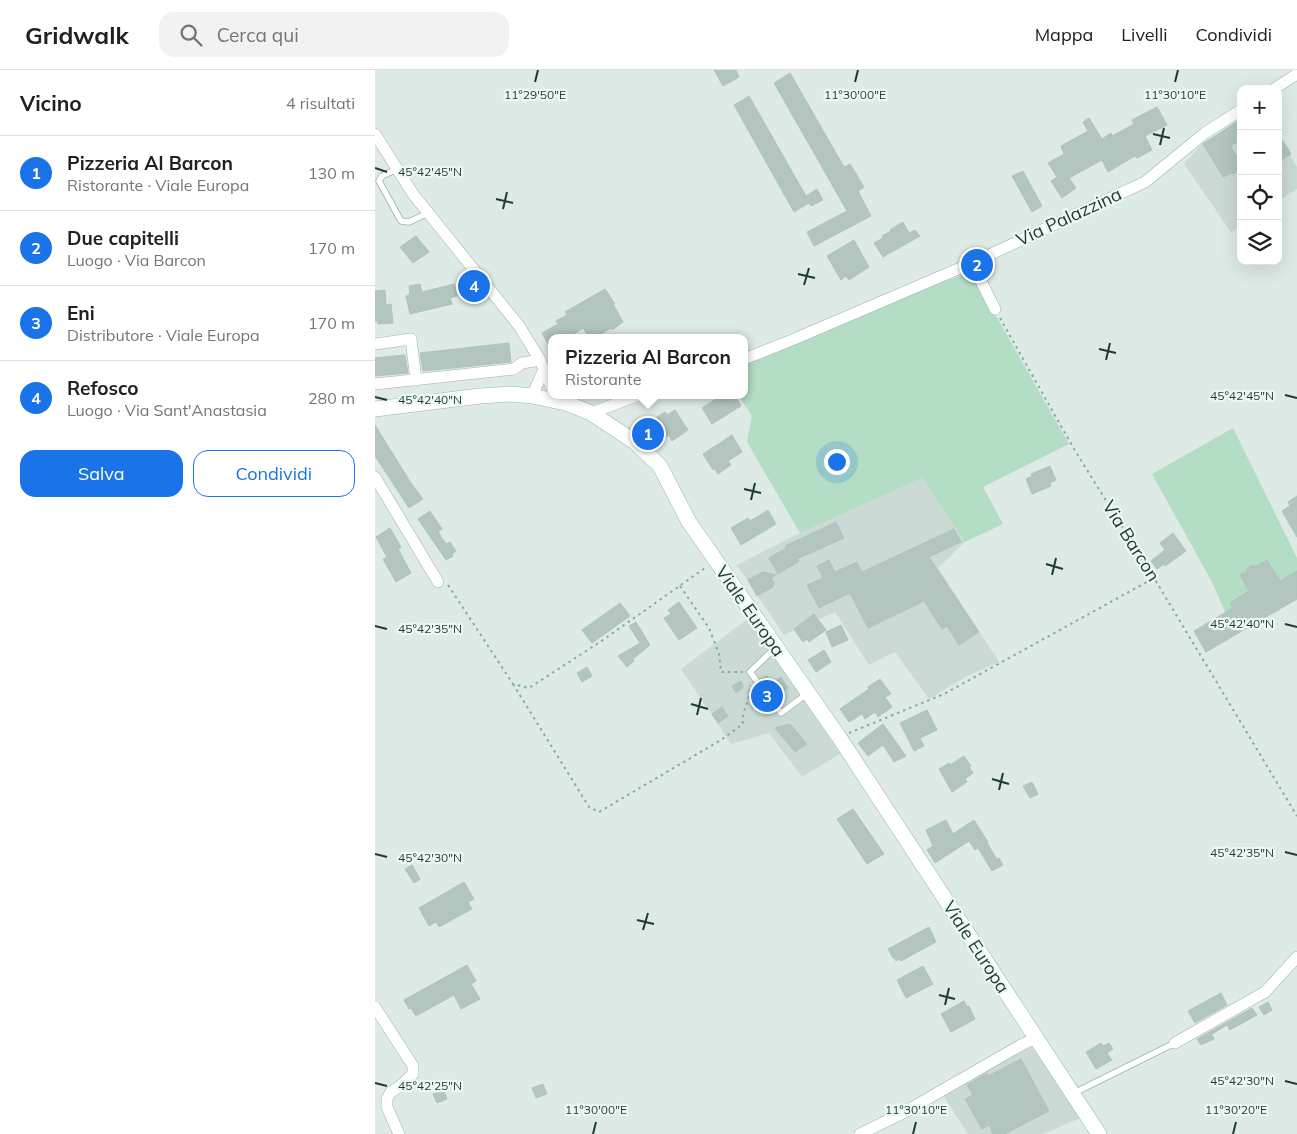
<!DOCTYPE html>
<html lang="it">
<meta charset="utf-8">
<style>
:root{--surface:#fff;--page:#f2f2f2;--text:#202124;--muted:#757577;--line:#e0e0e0;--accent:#1a73e8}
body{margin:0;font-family:Mulish,sans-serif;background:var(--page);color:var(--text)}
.controls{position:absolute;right:15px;top:15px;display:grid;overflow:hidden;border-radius:10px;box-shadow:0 5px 20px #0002}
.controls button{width:45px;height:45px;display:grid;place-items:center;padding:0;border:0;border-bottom:1px solid var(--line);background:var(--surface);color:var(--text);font:25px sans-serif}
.you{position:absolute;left:461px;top:391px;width:18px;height:18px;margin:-12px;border:4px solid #fff;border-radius:50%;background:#1a73e8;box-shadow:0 0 0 8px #1a73e833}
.badge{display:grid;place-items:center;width:32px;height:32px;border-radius:50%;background:var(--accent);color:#fff;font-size:16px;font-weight:700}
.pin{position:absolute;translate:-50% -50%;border:2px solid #fff;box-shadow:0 1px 5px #0006}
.popup{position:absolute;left:173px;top:264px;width:200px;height:65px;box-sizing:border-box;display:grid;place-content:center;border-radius:10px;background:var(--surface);filter:drop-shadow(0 1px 4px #0005);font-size:16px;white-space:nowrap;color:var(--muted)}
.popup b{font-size:19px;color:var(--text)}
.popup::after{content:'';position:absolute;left:50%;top:100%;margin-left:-10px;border:10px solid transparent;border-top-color:var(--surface)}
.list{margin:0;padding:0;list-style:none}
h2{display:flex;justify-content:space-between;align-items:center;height:65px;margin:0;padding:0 20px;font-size:21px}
h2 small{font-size:16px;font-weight:400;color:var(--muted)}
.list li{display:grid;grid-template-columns:32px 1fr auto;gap:15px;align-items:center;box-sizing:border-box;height:75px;padding:0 20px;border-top:1px solid var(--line)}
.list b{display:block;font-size:19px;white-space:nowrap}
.list p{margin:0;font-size:16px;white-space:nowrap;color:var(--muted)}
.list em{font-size:16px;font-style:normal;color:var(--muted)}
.actions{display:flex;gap:10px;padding:15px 20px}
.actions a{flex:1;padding:11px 0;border:1px solid var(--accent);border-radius:15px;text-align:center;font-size:18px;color:var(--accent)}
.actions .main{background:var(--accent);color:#fff}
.icon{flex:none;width:28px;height:28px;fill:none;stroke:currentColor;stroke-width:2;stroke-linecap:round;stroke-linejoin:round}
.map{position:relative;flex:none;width:922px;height:1064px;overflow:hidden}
header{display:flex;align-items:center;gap:30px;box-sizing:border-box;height:70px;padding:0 25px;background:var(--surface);border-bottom:1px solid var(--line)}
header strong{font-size:24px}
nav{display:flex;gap:28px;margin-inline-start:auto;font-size:18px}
.search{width:350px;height:45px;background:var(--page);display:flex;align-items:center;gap:12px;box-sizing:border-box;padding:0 18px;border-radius:15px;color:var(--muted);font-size:19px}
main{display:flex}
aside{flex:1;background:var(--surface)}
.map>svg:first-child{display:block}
.built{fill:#cbdad5}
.green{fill:#b3ddc4}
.building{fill:#b2c5bf;stroke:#afc4bd}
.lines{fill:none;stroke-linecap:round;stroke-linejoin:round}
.service-casing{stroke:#a0b2ad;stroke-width:7}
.minor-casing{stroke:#a0b2ad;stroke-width:12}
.secondary-casing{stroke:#9bb6af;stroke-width:16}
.path{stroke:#7bb0a5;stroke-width:2;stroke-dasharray:2.5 4;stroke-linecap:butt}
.service{stroke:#fff;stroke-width:5.5}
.minor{stroke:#fff;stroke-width:11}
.secondary{stroke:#fff;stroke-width:15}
.ticks{fill:none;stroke:#1e3a35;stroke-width:2}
.labels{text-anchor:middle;stroke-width:4.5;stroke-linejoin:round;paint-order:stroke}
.street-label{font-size:18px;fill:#1e3a35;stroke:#edf7f3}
.ticks-label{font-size:12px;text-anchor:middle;fill:#1e3a35;stroke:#edf7f3;stroke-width:4.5;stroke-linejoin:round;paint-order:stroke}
</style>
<header>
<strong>Gridwalk</strong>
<div class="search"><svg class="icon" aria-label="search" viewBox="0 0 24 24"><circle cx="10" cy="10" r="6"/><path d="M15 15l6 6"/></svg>Cerca qui</div>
<nav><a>Mappa</a><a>Livelli</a><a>Condividi</a></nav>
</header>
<main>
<aside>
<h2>Vicino<small>4 risultati</small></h2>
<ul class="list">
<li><span class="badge">1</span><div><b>Pizzeria Al Barcon</b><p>Ristorante · Viale Europa</p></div><em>130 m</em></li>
<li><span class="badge">2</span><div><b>Due capitelli</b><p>Luogo · Via Barcon</p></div><em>170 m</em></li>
<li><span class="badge">3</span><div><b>Eni</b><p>Distributore · Viale Europa</p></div><em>170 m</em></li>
<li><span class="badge">4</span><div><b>Refosco</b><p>Luogo · Via Sant'Anastasia</p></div><em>280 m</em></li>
</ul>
<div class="actions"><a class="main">Salva</a><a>Condividi</a></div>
</aside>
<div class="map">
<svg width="922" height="1064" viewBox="0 0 922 1064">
<rect width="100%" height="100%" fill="#ddeae5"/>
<g class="built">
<polygon points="866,50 866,156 856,162 809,94 828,73"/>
<polygon points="903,66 922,97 922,119 903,131"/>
<polygon points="547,408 590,472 563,498 624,592 592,606 554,629 520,582 494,595 460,542 409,565 362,495 425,463"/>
<polygon points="374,548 465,684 427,707 394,663 356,674 306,599"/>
<polygon points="661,974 712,1045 668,1064 593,1064 568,1025"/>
</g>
<g class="green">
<polygon points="596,202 694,374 608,417 628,454 590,472 547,408 425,463 372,372 377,346 363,325 369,325 369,294 386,289 539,222"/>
<polygon points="858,358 922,488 922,503 852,546 837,512 777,404"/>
</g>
<g class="building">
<polygon points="339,0 361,0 364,7 348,16"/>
<polygon points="415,3 469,97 475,94 489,117 483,121 496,146 439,176 432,162 472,141 399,13"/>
<polygon points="374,26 431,126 442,119 448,130 436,136 434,133 419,142 359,35"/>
<polygon points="782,37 792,55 770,66 777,80 762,88 760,86 733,102 727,90 694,108 701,118 687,128 676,111 682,107 673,93 689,84 686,76 713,61 708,52 714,48 727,69 736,63 737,66 759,54 757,50"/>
<polygon points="866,49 866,70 855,76 866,93 866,100 858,104 857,103 848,107 828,74"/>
<polygon points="908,71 916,84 903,92 903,74"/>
<polygon points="648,101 667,136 657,142 637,106"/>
<polygon points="528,152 534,163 540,160 545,166 508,187 499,173 508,168 507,166 516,161 515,160"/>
<polygon points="41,166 54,182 38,193 25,177"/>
<polygon points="479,170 494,197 474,210 471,206 466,210 452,186"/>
<polygon points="45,214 47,222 79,214 82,226 75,228 77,234 35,244 31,226 35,224 34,216"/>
<polygon points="230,219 240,234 238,234 248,252 237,260 236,258 219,268 214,268 208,258 193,268 177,268 177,281 167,263 183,254 181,251 192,245 190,242"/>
<polygon points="10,220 11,235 16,234 18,253 3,254 3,251 0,251 0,221"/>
<polygon points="134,273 136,292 48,301 45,283"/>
<polygon points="30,285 33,303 0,306 0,288"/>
<polygon points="347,325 360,325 366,336 337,354 327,338"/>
<polygon points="300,340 313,360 297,371 294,365 278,376 264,359 290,342 292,345"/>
<polygon points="0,355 36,413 48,429 34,438 0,386"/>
<polygon points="357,365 367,382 353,391 356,395 343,404 339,398 338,400 328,384"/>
<polygon points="675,396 681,410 675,413 676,416 657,424 651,409 657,406 656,404"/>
<polygon points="922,426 922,467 907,441 915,436 913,432"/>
<polygon points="393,440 401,454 366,475 356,458 373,448 375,451"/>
<polygon points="55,441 67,459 63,462 71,474 75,472 81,481 77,484 78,486 71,490 43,449"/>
<polygon points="461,452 469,468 422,489 424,491 403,504 394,488 411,478 410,476"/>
<polygon points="15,458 26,477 23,479 36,503 21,512 8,489 12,487 1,467"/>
<polygon points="579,459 586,472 554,487 604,562 584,575 572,556 567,559 549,531 493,558 475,523 444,538 432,515 448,508 442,496 454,490 460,502 482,492 487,502"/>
<polygon points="798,463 811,481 790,496 789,494 782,499 776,491 790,480 785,473"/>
<polygon points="892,490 905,511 922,501 922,529 831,582 819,561 858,538 855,533 874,521 865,505 873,501 872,499 878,495 880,497"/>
<polygon points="388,502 401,505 396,508 399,513 398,517 382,526 373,510"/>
<polygon points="304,532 322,558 304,570 289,548 296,544 293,540"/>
<polygon points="245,533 255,546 217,573 207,560"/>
<polygon points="439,544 451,560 434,572 432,569 428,572 419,559"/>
<polygon points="261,552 275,575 258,589 259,591 252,597 243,586 265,573 254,556"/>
<polygon points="466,555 473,570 457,577 451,562"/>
<polygon points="449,580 456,592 441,602 433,590"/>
<polygon points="212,597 217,606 207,612 202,603"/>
<polygon points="392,606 397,613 406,607 413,618 400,627 386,609"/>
<polygon points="505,609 516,624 510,627 517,637 503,647 500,642 490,649 487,644 474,652 465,639 494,619 493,617"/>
<polygon points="366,611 368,618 361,623 357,616"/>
<polygon points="347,637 353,646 343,653 337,644"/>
<polygon points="552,640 562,660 545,668 549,676 539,681 525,653"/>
<polygon points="415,654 432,674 420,682 400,658"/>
<polygon points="508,654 531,686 519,692 508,675 493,686 483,673"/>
<polygon points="589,686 596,696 594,697 598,703 590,709 592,712 577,722 564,699 574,693 575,695"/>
<polygon points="657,712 663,724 655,728 648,716"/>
<polygon points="478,739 509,784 492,794 462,749"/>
<polygon points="571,750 578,764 599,750 613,772 612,773 622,789 624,788 628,795 617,801 603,778 600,780 594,771 560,793 552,780 558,776 551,760"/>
<polygon points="37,795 45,809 39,813 30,799"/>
<polygon points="89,812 99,829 93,832 97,839 64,857 61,852 54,856 44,838"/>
<polygon points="554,857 561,872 526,891 525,889 521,891 520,888 518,888 513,879"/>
<polygon points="92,895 101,911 96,914 105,929 86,939 79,925 41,946 36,938 34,939 29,930"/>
<polygon points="548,896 558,914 531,928 522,910"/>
<polygon points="846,923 852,935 820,953 813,941"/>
<polygon points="589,931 592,937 594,936 600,949 576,962 566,944"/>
<polygon points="893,932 897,940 889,945 884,937"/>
<polygon points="877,938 882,945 855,960 852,955 837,964 839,969 826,975 822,969"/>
<polygon points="726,973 728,976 734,973 738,979 732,983 737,990 721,999 711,982"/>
<polygon points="646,989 674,1041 630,1064 618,1064 614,1055 607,1059 590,1029 598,1025 592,1015 612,1003 613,1006"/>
<polygon points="168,1014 172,1024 161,1028 157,1018"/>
<polygon points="69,1020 72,1029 62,1033 58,1024"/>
</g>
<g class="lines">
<defs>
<g id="service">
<polyline points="22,99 7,106 4,111 26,151 34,152 53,143"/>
<polyline points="400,578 375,602 406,643 433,623"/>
<polyline points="699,1023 800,973"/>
</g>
<g id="minor">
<polyline points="899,19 922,4"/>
<polyline points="0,64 38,124 144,256 165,290 177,319"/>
<polyline points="597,193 620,239"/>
<polyline points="0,274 36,269 41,310"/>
<polyline points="369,289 417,270 597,193 770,112 830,63 866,40"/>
<polyline points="0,314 139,299 147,293 165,290"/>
<polyline points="157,326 169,299"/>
<polyline points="216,343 264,325"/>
<polyline points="0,407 63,512"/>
<polyline points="0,937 38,996 38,1004 24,1017 16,1022 12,1029 12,1037 24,1064"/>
<polyline points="800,973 890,922 922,887"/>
<polyline points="485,1064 526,1044 646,975 661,968"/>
</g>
<polyline id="secondary" points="0,339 105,326 136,324 157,326 191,333 216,343 260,372 285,396 314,452 464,667 724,1064"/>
</defs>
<use href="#service" class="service-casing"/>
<use href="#minor" class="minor-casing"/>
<use href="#secondary" class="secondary-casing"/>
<g class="path">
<polyline points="625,248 699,379 779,508 922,746"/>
<polyline points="73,515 138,614 154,618 225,572 330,498"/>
<polyline points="305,516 334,558 344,584 346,602 368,602"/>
<path d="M138,614L214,737L224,742L346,670L368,654C366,640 376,631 375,615"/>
<polyline points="474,663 569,624 779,508"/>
</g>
<use href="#service" class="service"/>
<use href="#minor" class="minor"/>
<use href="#secondary" class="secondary"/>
</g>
<path class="ticks" d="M160,12L163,0M480,12L483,0M800,12L803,0M778,64L795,68M785,75L789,58M0,98L12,102M121,129L138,133M128,139L132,122M423,204L440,208M429,215L434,198M724,279L741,283M731,290L735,273M910,325L922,328M0,327L12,330M369,419L386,423M376,430L380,413M671,494L688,499M677,505L681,488M910,554L922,557M0,556L12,559M316,634L333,639M322,645L326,628M617,709L634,714M624,720L628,703M910,782L922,785M0,784L12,787M262,850L279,854M268,860L273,843M564,925L580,929M570,935L574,918M910,1011L922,1014M0,1013L12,1016M218,1064L221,1052M538,1064L541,1052M858,1064L861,1052"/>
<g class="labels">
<g class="street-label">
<text transform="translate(694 147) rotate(-25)" y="6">Via Palazzina</text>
<text transform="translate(756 471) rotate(58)" y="6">Via Barcon</text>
<text transform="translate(375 541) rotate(55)" y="6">Viale Europa</text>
<text transform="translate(601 877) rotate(57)" y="6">Viale Europa</text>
</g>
</g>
<g class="ticks-label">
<text x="480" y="29">11°30'00"E</text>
<text x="800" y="29">11°30'10"E</text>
<text x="160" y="29">11°29'50"E</text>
<text x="55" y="106">45°42'45"N</text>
<text x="867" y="330">45°42'45"N</text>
<text x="55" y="334">45°42'40"N</text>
<text x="867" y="558">45°42'40"N</text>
<text x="55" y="563">45°42'35"N</text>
<text x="867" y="787">45°42'35"N</text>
<text x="55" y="792">45°42'30"N</text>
<text x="867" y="1015">45°42'30"N</text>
<text x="55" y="1020">45°42'25"N</text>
<text x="221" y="1044">11°30'00"E</text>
<text x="541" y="1044">11°30'10"E</text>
<text x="861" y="1044">11°30'20"E</text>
</g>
</svg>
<div class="controls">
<button>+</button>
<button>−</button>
<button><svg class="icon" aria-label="locate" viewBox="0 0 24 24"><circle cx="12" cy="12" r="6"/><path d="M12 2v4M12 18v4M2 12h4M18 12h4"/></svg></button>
<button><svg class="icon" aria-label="layers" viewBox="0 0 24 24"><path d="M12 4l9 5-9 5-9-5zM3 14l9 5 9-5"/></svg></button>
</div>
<div class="you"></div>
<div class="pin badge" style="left:273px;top:364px">1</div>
<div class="popup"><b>Pizzeria Al Barcon</b>Ristorante</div>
<div class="pin badge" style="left:602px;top:195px">2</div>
<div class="pin badge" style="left:392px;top:626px">3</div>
<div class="pin badge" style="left:99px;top:216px">4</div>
</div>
</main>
